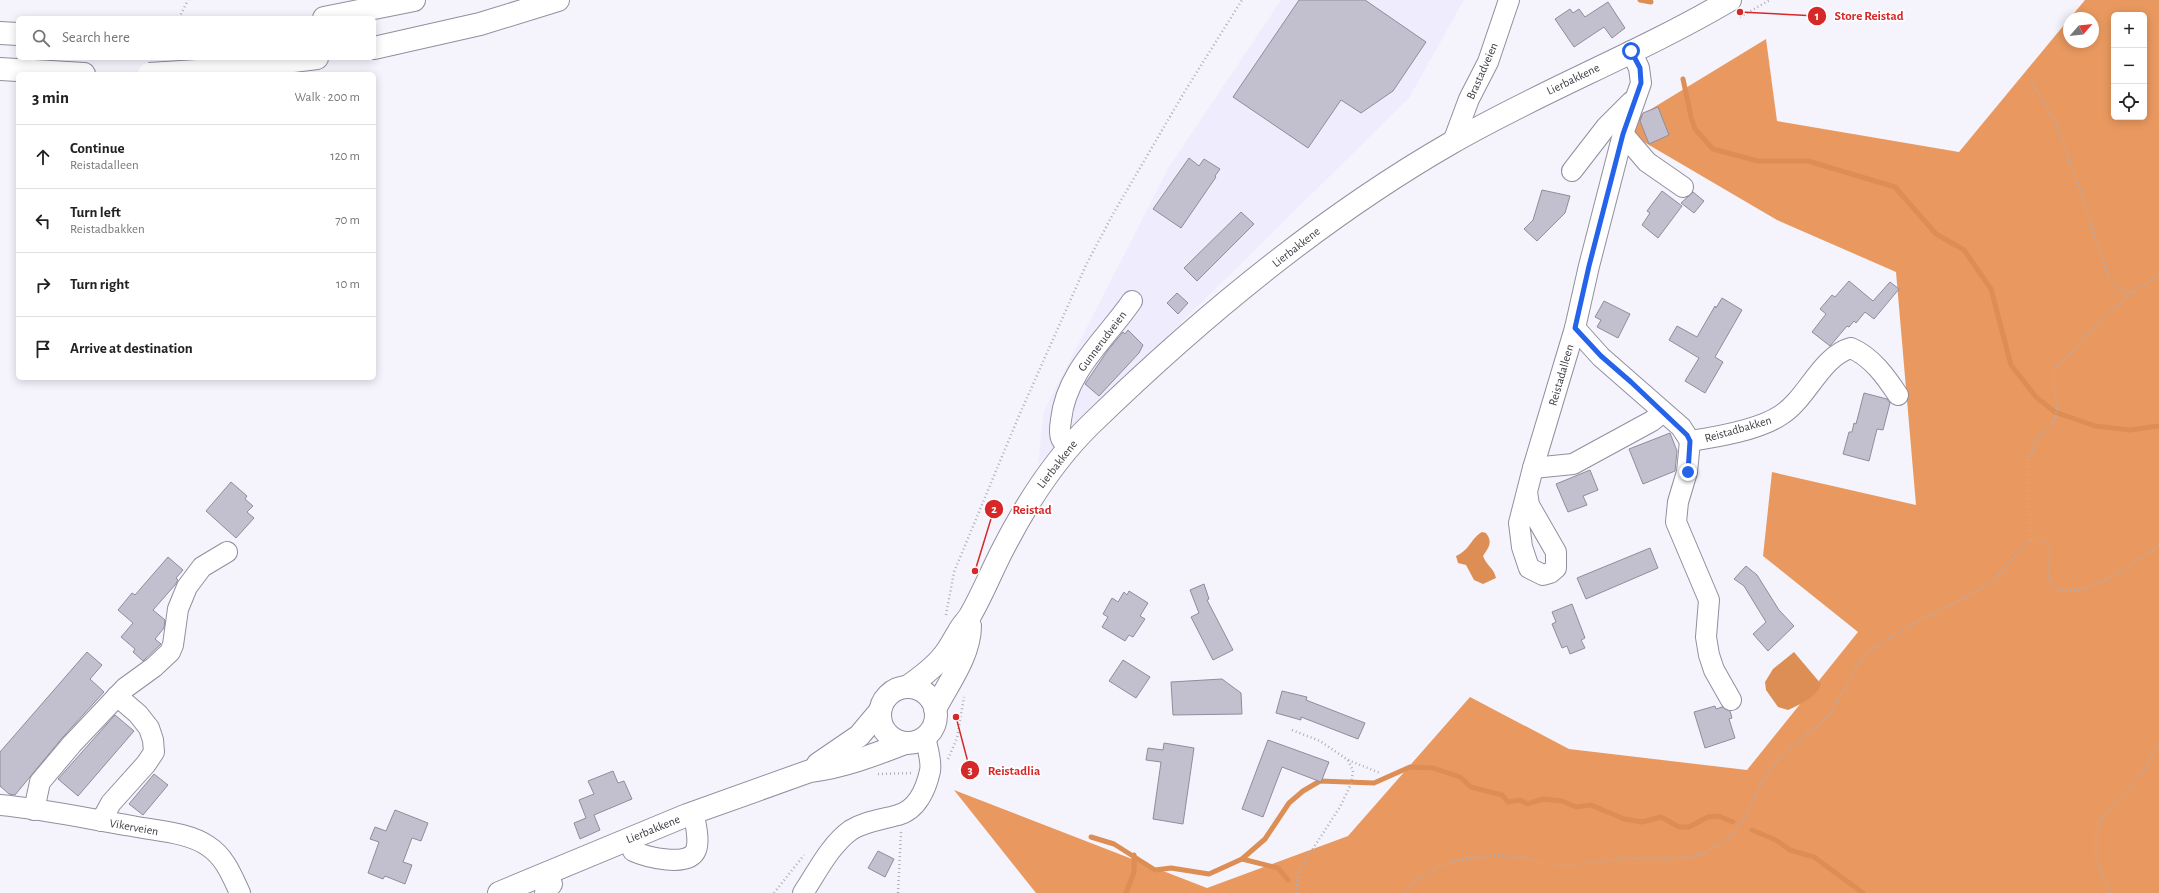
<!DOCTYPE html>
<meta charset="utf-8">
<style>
:root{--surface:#fff;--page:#f2f2f2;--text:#222;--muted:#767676;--line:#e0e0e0}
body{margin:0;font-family:"Alegreya Sans",sans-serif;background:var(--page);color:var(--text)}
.controls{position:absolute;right:12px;top:12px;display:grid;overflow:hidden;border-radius:6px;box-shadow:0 2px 10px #0003}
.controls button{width:36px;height:36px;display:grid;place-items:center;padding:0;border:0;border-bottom:1px solid var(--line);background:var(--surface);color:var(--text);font:20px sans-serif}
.compass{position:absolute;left:2063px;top:12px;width:36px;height:36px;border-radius:50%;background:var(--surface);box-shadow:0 2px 10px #0003;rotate:62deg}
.stop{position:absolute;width:12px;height:12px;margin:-9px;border:3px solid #2563eb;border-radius:50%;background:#fff}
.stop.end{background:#2563eb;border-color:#fff;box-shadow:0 1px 4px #0008}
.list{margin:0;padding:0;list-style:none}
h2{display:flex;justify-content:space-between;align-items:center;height:52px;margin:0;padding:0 16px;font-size:17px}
h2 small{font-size:13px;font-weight:400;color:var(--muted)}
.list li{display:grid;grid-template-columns:26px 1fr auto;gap:12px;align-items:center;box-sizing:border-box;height:64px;padding:0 16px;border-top:1px solid var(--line)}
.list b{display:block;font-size:15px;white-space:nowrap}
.list p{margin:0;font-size:13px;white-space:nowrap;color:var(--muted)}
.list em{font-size:13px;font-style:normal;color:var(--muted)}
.icon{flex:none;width:22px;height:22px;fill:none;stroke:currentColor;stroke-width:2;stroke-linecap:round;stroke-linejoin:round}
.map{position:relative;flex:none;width:2159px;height:893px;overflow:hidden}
.search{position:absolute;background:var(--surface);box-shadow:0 2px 10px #0003;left:16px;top:16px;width:360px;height:44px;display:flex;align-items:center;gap:10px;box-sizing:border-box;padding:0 14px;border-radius:6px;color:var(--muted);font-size:15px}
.panel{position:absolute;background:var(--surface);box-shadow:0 2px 10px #0003;left:16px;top:72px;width:360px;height:308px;border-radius:6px}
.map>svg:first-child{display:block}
.built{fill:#efecfe}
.forest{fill:#e9995f;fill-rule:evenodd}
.water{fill:#dd8e54}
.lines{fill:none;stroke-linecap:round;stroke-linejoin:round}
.stream{stroke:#dd8e54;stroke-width:5}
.building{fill:#c2c0cf;stroke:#8f8d9b}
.minor-casing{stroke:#918f9e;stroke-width:22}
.major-casing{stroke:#918f9e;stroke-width:24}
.highway-casing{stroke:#918f9e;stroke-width:24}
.path{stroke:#afaeb6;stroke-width:2.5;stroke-dasharray:1 3;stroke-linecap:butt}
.minor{stroke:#fff;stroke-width:20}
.major{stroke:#fff;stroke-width:22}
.highway{stroke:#fff;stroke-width:22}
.highway-bridge-casing{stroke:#918f9e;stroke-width:24;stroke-linecap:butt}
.highway-bridge{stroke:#fff;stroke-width:22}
.route{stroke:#2563eb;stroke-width:5}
.labels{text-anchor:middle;stroke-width:3.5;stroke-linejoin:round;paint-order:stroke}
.street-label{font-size:12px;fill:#3b3a40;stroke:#fff}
.leader{fill:none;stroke:#d62828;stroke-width:1.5}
.callout-dot{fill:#d62828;stroke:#fff;stroke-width:1.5}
.mark-label{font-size:12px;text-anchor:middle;font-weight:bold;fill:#fff}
.callout-label{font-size:13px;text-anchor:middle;font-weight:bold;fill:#d62828;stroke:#fff;stroke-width:3.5;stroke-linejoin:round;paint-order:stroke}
</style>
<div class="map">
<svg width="2159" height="893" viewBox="0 0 2159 893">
<rect width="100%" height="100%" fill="#f5f4fd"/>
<polygon class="built" points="1281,0 1464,0 1409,98 1038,464 1044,411 1169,167"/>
<path class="forest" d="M2085,0H2159V893H1036L954,790L1207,888L1348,836L1470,697L1569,749L1747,770L1858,632L1763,556L1772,472L1916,505L1896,272L1777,220L1620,128L1766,39L1777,121L1959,152L2069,19V42H2093V18H2070ZM2114,15H2144V117H2114Z"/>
<g class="water">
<path d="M1482,532L1486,533C1493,542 1489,547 1483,556C1486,565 1494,568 1496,578L1483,584L1474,580L1466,565L1458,563L1456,556C1471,549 1470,539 1482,532Z"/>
<path d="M1794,652L1821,684C1818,696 1799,705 1788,710L1778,707L1766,690L1765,682L1773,669Z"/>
</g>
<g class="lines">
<g class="stream">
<polyline points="1640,0 1651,2"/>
<polyline points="1683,79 1691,117 1695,129 1713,149 1758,161 1808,161 1895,187 1936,234 1964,250 1991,289 2011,365 2036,397 2055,412 2095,426 2130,430 2159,426"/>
<polyline points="1752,830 1776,840 1790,850 1814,857 1863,893"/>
<polyline points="1091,837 1114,844 1155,870 1171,868 1209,874 1242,859 1265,839 1289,803 1303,791 1320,781 1374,783 1410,767 1433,768 1460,777 1471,787 1502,795 1508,802 1520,800 1527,804 1543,799 1562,801 1576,807 1591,805 1624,819 1642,822 1661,817 1679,827 1689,827 1708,817 1718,816 1733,822"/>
<polyline points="1242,859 1278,868 1288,880"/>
<polyline points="1126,893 1134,872 1134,855"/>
</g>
</g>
<g class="building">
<polygon points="1299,0 1365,0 1426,42 1393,91 1361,113 1341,100 1308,148 1233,97"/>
<polygon points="1608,2 1625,28 1612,38 1604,27 1574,47 1555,19 1570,9 1573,13 1579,9 1585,17"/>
<polygon points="1658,107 1669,135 1649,144 1640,121 1643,113"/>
<polygon points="1189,158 1199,166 1204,159 1220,169 1215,176 1216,177 1181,228 1153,209"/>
<polygon points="1542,190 1570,196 1565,213 1537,241 1524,229 1533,220"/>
<polygon points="1662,191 1682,206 1658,238 1642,225 1650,213 1647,211"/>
<polygon points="1693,192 1704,201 1694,213 1681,203"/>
<polygon points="1241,212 1254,224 1197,281 1184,268"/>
<polygon points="1849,281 1873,301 1890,282 1899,289 1874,319 1865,312 1856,323 1854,321 1849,327 1847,326 1830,346 1812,332 1826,314 1820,309 1832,295 1835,297"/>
<polygon points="1177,293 1188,303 1178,314 1167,303"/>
<polygon points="1722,298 1742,310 1715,357 1723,362 1705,393 1685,381 1699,358 1669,340 1677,326 1697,337 1715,306 1716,308"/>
<polygon points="1604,301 1630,314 1618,338 1597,327 1601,320 1595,317"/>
<polygon points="1128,330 1143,345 1139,353 1099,396 1085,384 1108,350 1123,332 1125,334"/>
<polygon points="1864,393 1887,399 1890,403 1883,430 1877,429 1869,461 1843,454 1849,432 1852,432 1854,423 1856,424"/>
<polygon points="1670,433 1677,451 1675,471 1643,484 1629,449"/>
<polygon points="1590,470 1598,490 1583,496 1587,505 1568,512 1556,484"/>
<polygon points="231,482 247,496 245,499 253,506 247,512 254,518 236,538 206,511"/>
<polygon points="1650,548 1658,568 1586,599 1577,578"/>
<polygon points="168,557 183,570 176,578 178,580 175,585 153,610 165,620 164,628 155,639 161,644 143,661 133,652 135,649 121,637 133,623 118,610 132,593 135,595"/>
<polygon points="1746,566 1757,575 1779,610 1794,626 1768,651 1753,634 1766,622 1744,586 1734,579"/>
<polygon points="1204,584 1209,599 1207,600 1233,650 1213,660 1191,617 1199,613 1190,590"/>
<polygon points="1129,591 1148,603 1140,616 1145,619 1133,637 1129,635 1125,641 1102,627 1108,617 1103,614 1112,598 1118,602 1124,592 1127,595"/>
<polygon points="1572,604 1585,638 1581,640 1585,648 1570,654 1567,646 1562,648 1552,624 1556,622 1552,612"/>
<polygon points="87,652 102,665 90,679 104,692 63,737 15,795 9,794 0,786 0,752"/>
<polygon points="1123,660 1150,677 1136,698 1109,681"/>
<polygon points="1222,679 1241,693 1242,714 1173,715 1171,682"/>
<polygon points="1282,691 1307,697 1306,700 1365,723 1358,739 1301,717 1301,720 1276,713"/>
<polygon points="1715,706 1716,709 1722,707 1730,711 1732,718 1729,719 1735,738 1705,748 1694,712"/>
<polygon points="115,715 134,731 78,796 58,779"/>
<polygon points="1268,740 1329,762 1321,782 1282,767 1263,817 1242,809"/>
<polygon points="1164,743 1194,748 1183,824 1153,819 1161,762 1146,760 1148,748 1163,750"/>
<polygon points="613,771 618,783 624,781 632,799 594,815 600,830 580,839 574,823 586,818 579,800 594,794 588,781"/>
<polygon points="154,774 168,785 143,815 129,804"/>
<polygon points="395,810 428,823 421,841 412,838 403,862 412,865 405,884 385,876 383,879 368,873 379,842 370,839 375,827 386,831"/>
<polygon points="878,851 894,859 885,877 868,868"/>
</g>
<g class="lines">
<defs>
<g id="minor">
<polyline points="1623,134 1647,162 1683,187"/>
<polyline points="1453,142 1469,99 1488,62 1509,0"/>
<polyline points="1572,171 1606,127 1631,102"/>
<path d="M1575,328L1601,357L1681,427L1690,441C1717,437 1759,430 1781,415C1807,399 1821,356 1851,348C1872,357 1886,377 1898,395"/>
<polyline points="1690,441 1687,472 1678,502 1676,522 1709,600 1706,637 1709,655 1714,670 1731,700"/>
<path d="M1068,448C1066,445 1063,442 1061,438C1059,433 1060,426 1061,420C1066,371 1106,339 1132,301"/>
<polyline points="1533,468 1573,464 1652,421 1663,412"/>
<polyline points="1527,492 1529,505 1556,552 1556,568 1550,573 1543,575 1529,568 1522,547 1519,523 1533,468 1575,328 1589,266 1623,134 1641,83 1639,68 1631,51"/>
<path d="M0,805C44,809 89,819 132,826C156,831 188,832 208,846C225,857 232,876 240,893"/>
<polyline points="34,810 40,782 72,744 125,688 154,667 170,652 173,645 178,609 187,587 202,567 227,552"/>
<polyline points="101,821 111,803 146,764 154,752 153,740 149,728 138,714 117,696"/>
<path d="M633,851C646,857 689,868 696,850C700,839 695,824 694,813"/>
<polyline points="545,893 552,884"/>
<path d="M803,893C817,872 830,845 851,830C866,821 881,820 898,815C917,810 926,789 930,771C932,761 927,747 925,737"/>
</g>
<g id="major">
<path d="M907,687C920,678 934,668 944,655C950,648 954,639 959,631C962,625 968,620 971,614C983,593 992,570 1003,549C1026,504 1054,460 1091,424C1200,318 1319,219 1451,143C1541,91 1640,53 1730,0"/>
<circle cx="908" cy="715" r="28"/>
<path d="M935,709C948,684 970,655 970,626"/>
<polyline points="818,764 859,736 880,711"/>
<path d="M499,893L687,815L810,771C843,767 874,755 905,743"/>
</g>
<g id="highway">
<polyline points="324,18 414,0"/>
<polyline points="0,33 18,34"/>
<polyline points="374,48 480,24 558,0"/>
<polyline points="0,69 84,74"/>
<polyline points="230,69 317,58"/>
</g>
</defs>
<use href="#minor" class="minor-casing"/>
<use href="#major" class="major-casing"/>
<use href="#highway" class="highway-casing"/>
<g class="path">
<polyline points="1740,17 1770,0"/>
<polyline points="179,18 188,0"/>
<polyline points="2031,81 2055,122 2080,189 2108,277 2117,289 2131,293 2159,276"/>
<polyline points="2030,540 2028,461 2036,440 2054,422 2058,406 2053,385 2055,367 2067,357 2104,317 2131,293"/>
<polyline points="946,615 954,572 1018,418 1086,265 1113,214 1185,91 1242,0"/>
<polyline points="1292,730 1320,741 1348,760 1380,773"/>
<polyline points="948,759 957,738 964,697"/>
<polyline points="878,774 913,773"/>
<polyline points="774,893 804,855"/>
<polyline points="898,893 901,832"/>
<polyline points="1296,893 1299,870 1340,807 1351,784 1353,771 1348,760"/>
<path d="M1404,893C1431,861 1478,852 1518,857C1531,859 1543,864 1556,865C1577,867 1601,860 1622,859C1648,857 1675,863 1700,854C1751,836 1747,796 1777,761C1791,744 1812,733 1827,717C1843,698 1849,674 1866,655C1871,649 1879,645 1885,641C1917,618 1955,606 1987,585C2005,573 2014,554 2030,540L2041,538C2060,552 2043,564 2050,580C2065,614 2141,559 2159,545"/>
<polyline points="2110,893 2096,860 2096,832 2102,817 2127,792 2144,769 2159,743"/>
</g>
<use href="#minor" class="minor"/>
<use href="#major" class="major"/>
<use href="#highway" class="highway"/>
<defs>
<polyline id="highway-bridge" points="149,74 230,69"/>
</defs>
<use href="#highway-bridge" class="highway-bridge-casing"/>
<use href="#highway-bridge" class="highway-bridge"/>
</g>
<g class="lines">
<polyline class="route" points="1631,51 1640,68 1641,83 1623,134 1589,266 1575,328 1601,356 1631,382 1687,435 1690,441 1688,472"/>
</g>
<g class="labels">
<g class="street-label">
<text transform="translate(1482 71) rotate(-66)" y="4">Brastadveien</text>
<text transform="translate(1573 79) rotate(-26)" y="4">Lierbakkene</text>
<text transform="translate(1296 247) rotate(-38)" y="4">Lierbakkene</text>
<text transform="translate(1102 341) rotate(-53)" y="4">Gunnerudveien</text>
<text transform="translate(1561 375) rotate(-74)" y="4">Reistadalleen</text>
<text transform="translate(1738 429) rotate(-16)" y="4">Reistadbakken</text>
<text transform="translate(1057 464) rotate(-52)" y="4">Lierbakkene</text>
<text transform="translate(134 827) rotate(10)" y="4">Vikerveien</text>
<text transform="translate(653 829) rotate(-22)" y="4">Lierbakkene</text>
</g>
</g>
<path class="leader" d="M1740 12L1817 16M975 571L994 509M956 717L970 770"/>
<g class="callout-dot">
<circle cx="1740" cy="12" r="4"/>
<circle cx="975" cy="571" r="4"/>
<circle cx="956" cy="717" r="4"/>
<circle cx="1817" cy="16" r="10"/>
<circle cx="994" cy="509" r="10"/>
<circle cx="970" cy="770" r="10"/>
</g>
<g class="mark-label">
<text x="1817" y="20">1</text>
<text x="994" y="513">2</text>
<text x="970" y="774">3</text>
</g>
<g class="callout-label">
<text x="1869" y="20">Store Reistad</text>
<text x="1032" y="514">Reistad</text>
<text x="1014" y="775">Reistadlia</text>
</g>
</svg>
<div class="controls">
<button>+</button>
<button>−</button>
<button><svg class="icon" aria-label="locate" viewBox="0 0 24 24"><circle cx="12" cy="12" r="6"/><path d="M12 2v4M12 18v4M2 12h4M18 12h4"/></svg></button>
</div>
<svg class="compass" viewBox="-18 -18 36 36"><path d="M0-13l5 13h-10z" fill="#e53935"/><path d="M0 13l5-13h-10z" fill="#767676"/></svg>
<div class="stop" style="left:1631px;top:51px"></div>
<div class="stop end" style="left:1688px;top:472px"></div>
<div class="search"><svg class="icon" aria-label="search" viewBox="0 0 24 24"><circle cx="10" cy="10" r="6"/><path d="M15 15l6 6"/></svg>Search here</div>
<section class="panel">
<h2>3 min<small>Walk · 200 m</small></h2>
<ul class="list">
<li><svg class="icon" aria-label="ahead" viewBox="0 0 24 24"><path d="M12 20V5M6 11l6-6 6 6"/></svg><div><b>Continue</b><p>Reistadalleen</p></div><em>120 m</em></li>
<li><svg class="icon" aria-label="left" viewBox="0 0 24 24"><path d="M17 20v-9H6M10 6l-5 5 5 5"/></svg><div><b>Turn left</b><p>Reistadbakken</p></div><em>70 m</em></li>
<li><svg class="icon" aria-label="right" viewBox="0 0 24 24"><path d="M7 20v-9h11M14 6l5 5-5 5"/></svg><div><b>Turn right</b></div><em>10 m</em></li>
<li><svg class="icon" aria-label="arrive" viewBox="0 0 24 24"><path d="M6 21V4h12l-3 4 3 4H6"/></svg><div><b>Arrive at destination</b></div></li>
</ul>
</section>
</div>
